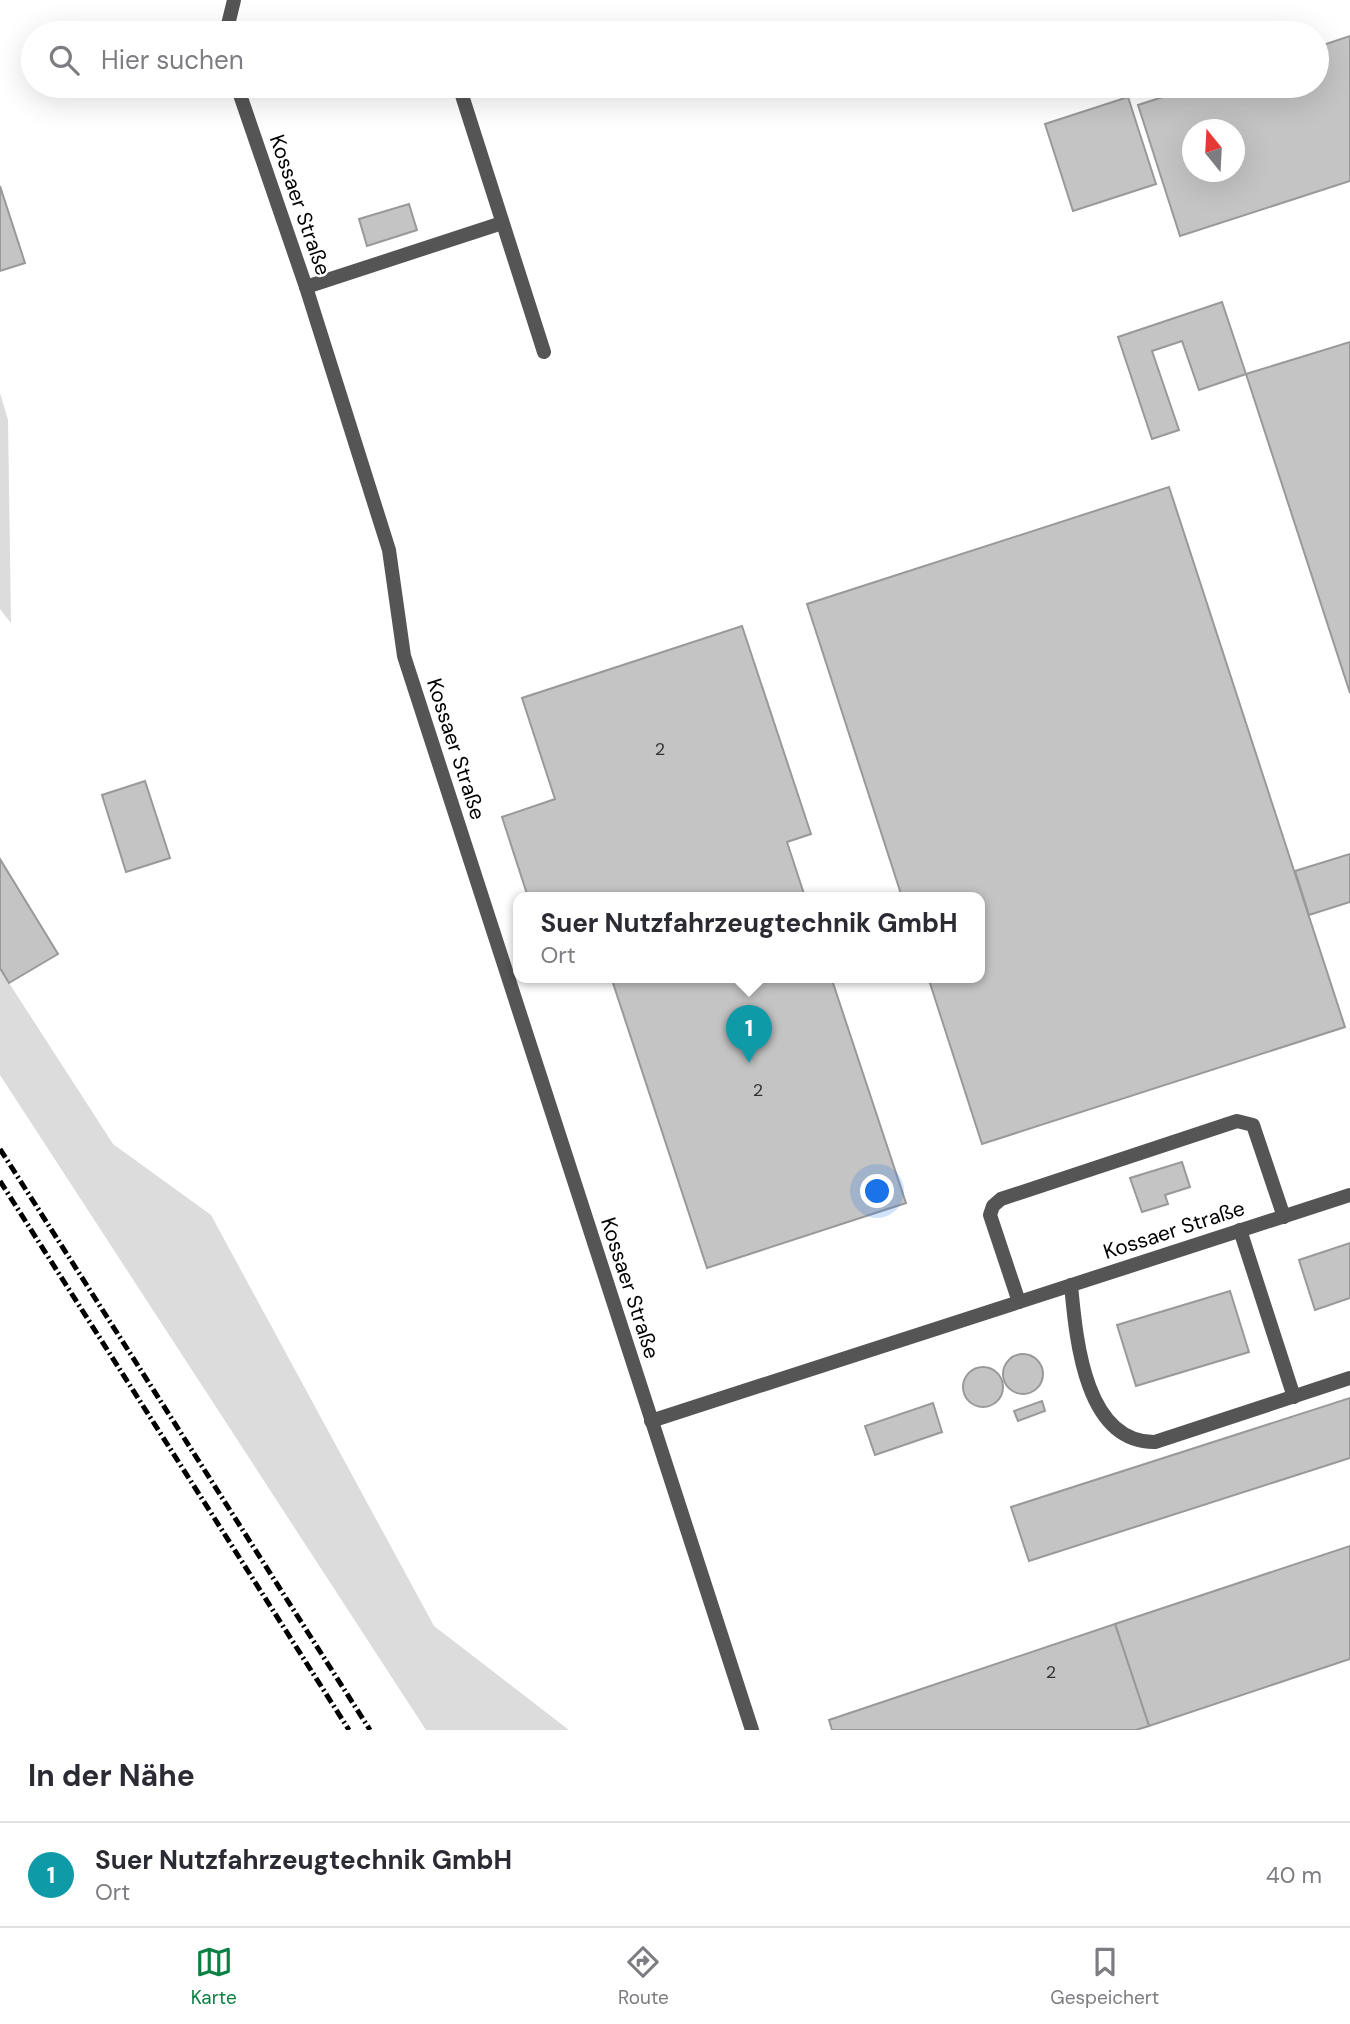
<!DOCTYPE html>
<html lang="de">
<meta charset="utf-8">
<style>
:root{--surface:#fff;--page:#f2f2f3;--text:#2b2b33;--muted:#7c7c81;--line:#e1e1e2;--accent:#0b8043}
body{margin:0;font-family:"DM Sans",sans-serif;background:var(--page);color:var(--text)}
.compass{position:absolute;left:1182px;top:119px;width:63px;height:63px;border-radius:50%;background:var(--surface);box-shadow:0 7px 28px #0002;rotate:342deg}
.you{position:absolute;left:878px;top:1192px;width:24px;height:24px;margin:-18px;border:5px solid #fff;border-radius:50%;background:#1a73e8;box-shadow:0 0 0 10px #1a73e833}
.badge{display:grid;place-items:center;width:46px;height:46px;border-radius:50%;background:var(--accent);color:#fff;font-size:23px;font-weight:700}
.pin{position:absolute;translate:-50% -58px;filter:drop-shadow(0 2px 4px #0008)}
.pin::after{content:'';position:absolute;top:37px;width:24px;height:21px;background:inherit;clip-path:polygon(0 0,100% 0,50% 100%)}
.popup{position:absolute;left:513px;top:892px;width:472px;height:91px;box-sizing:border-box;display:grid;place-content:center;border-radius:14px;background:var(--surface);filter:drop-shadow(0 2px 5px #0005);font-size:23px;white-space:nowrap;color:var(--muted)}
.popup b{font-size:26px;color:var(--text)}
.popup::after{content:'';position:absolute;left:50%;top:100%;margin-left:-14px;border:14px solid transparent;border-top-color:var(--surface)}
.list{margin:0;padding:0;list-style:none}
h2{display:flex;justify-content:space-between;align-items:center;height:91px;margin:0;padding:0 28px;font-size:30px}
h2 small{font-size:23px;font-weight:400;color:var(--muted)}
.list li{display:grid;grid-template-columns:46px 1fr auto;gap:21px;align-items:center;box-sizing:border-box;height:105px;padding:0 28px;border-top:2px solid var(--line)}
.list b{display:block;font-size:26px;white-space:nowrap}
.list p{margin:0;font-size:23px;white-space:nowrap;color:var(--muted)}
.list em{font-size:23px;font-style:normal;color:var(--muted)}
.icon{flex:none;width:38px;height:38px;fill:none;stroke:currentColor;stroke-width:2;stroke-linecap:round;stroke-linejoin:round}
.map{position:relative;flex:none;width:1350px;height:1730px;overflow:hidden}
.search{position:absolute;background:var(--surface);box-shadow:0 7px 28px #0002;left:21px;right:21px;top:21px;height:77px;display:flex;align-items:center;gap:18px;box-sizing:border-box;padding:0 24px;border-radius:38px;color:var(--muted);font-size:26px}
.sheet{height:196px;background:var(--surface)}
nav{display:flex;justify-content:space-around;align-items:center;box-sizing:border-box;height:98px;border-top:2px solid var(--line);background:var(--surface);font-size:19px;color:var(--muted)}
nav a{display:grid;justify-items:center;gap:4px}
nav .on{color:var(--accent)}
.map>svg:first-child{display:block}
.green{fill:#dcdcdc}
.building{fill:#c4c4c4;stroke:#999;stroke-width:2;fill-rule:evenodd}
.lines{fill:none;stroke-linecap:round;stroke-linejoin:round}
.lane{stroke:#555;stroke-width:14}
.rail{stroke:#000;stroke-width:5;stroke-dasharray:10 3.5 2 3.5;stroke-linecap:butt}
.labels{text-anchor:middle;stroke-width:5;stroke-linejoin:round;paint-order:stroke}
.number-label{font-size:18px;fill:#313131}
.street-label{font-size:21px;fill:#000;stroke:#fff}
</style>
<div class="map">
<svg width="1350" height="1730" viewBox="0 0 1350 1730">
<rect width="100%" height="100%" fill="#fff"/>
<g class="green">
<polygon points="0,393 8,420 11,623 0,609"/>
<polygon points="0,969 113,1144 211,1215 434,1626 569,1730 426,1730 0,1075"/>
</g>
<g class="building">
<path d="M1350,36V181L1180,236L1138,105L1197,86H1317V47ZM1192,130H1234V172H1192Z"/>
<polygon points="1128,97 1156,184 1073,211 1045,124"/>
<polygon points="0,186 25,263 0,271"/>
<polygon points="409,204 417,230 367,246 359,219"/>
<polygon points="1222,302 1246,374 1199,390 1182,341 1152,351 1179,430 1152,439 1118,337"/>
<polygon points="1350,342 1350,693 1246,374"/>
<polygon points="1169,487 1345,1027 982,1144 928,977 980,977 980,897 902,897 807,604"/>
<polygon points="742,626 811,834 787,842 805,897 528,897 502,817 555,799 522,698"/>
<polygon points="145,781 170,858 126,872 102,795"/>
<polygon points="1350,854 1350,902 1309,915 1295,871"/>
<polygon points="0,859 58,954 9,983 0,968"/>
<polygon points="611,977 831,977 906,1203 707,1268"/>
<polygon points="1182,1162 1190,1187 1165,1195 1168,1204 1142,1212 1130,1178"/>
<polygon points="1350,1243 1350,1298 1315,1310 1299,1260"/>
<polygon points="1230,1291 1249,1352 1136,1386 1117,1325"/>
<circle cx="1023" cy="1374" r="20"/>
<circle cx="983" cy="1387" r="20"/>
<polygon points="1350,1398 1350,1458 1029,1561 1011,1507"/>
<polygon points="1042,1401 1045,1411 1018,1421 1014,1411"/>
<polygon points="933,1403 942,1432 875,1455 865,1426"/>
<polygon points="1350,1546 1350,1659 1149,1726 1115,1624"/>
<polygon points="1115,1624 1149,1726 1136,1730 832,1730 829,1720"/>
</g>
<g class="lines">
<g class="lane">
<polyline points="226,33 234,0"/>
<polyline points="237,86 306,287 389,550 404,656 752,1730"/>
<polyline points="459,86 544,352"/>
<polyline points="306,287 502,223"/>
<polyline points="1240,1230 1294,1397"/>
<path d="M1071,1285C1076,1337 1084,1443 1155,1442L1350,1378"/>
<polyline points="1019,1302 990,1215 993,1206 1001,1199 1237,1121 1253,1125 1284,1217"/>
<polyline points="651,1421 1350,1195"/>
</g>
<g class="rail">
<polyline points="0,1149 370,1730"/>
<polyline points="0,1181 349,1730"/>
</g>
</g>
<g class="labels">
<g class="number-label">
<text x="660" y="755">2</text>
<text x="758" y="1096">2</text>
<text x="1051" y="1678">2</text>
</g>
<g class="street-label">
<text transform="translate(300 205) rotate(71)" y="7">Kossaer Straße</text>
<text transform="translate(456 749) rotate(72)" y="7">Kossaer Straße</text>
<text transform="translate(1174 1230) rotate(-18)" y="7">Kossaer Straße</text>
<text transform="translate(630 1288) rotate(72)" y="7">Kossaer Straße</text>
</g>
</g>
</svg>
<svg class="compass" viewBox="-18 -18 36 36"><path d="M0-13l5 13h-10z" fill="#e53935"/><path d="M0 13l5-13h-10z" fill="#7c7c81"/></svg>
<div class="you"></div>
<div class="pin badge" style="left:749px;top:1063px;background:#0f9aa8">1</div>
<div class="popup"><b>Suer Nutzfahrzeugtechnik GmbH</b>Ort</div>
<div class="search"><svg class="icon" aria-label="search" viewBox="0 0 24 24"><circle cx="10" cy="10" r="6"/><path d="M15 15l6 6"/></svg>Hier suchen</div>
</div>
<section class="sheet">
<h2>In der Nähe<small></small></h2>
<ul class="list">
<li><span class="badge" style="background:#0f9aa8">1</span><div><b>Suer Nutzfahrzeugtechnik GmbH</b><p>Ort</p></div><em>40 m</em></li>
</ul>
</section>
<nav>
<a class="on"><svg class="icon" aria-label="map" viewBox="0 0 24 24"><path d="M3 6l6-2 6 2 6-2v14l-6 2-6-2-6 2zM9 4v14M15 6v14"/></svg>Karte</a>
<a><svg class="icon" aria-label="directions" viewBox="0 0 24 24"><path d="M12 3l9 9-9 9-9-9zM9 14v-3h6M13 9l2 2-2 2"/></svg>Route</a>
<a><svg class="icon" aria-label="saved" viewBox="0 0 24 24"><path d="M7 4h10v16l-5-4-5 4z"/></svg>Gespeichert</a>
</nav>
